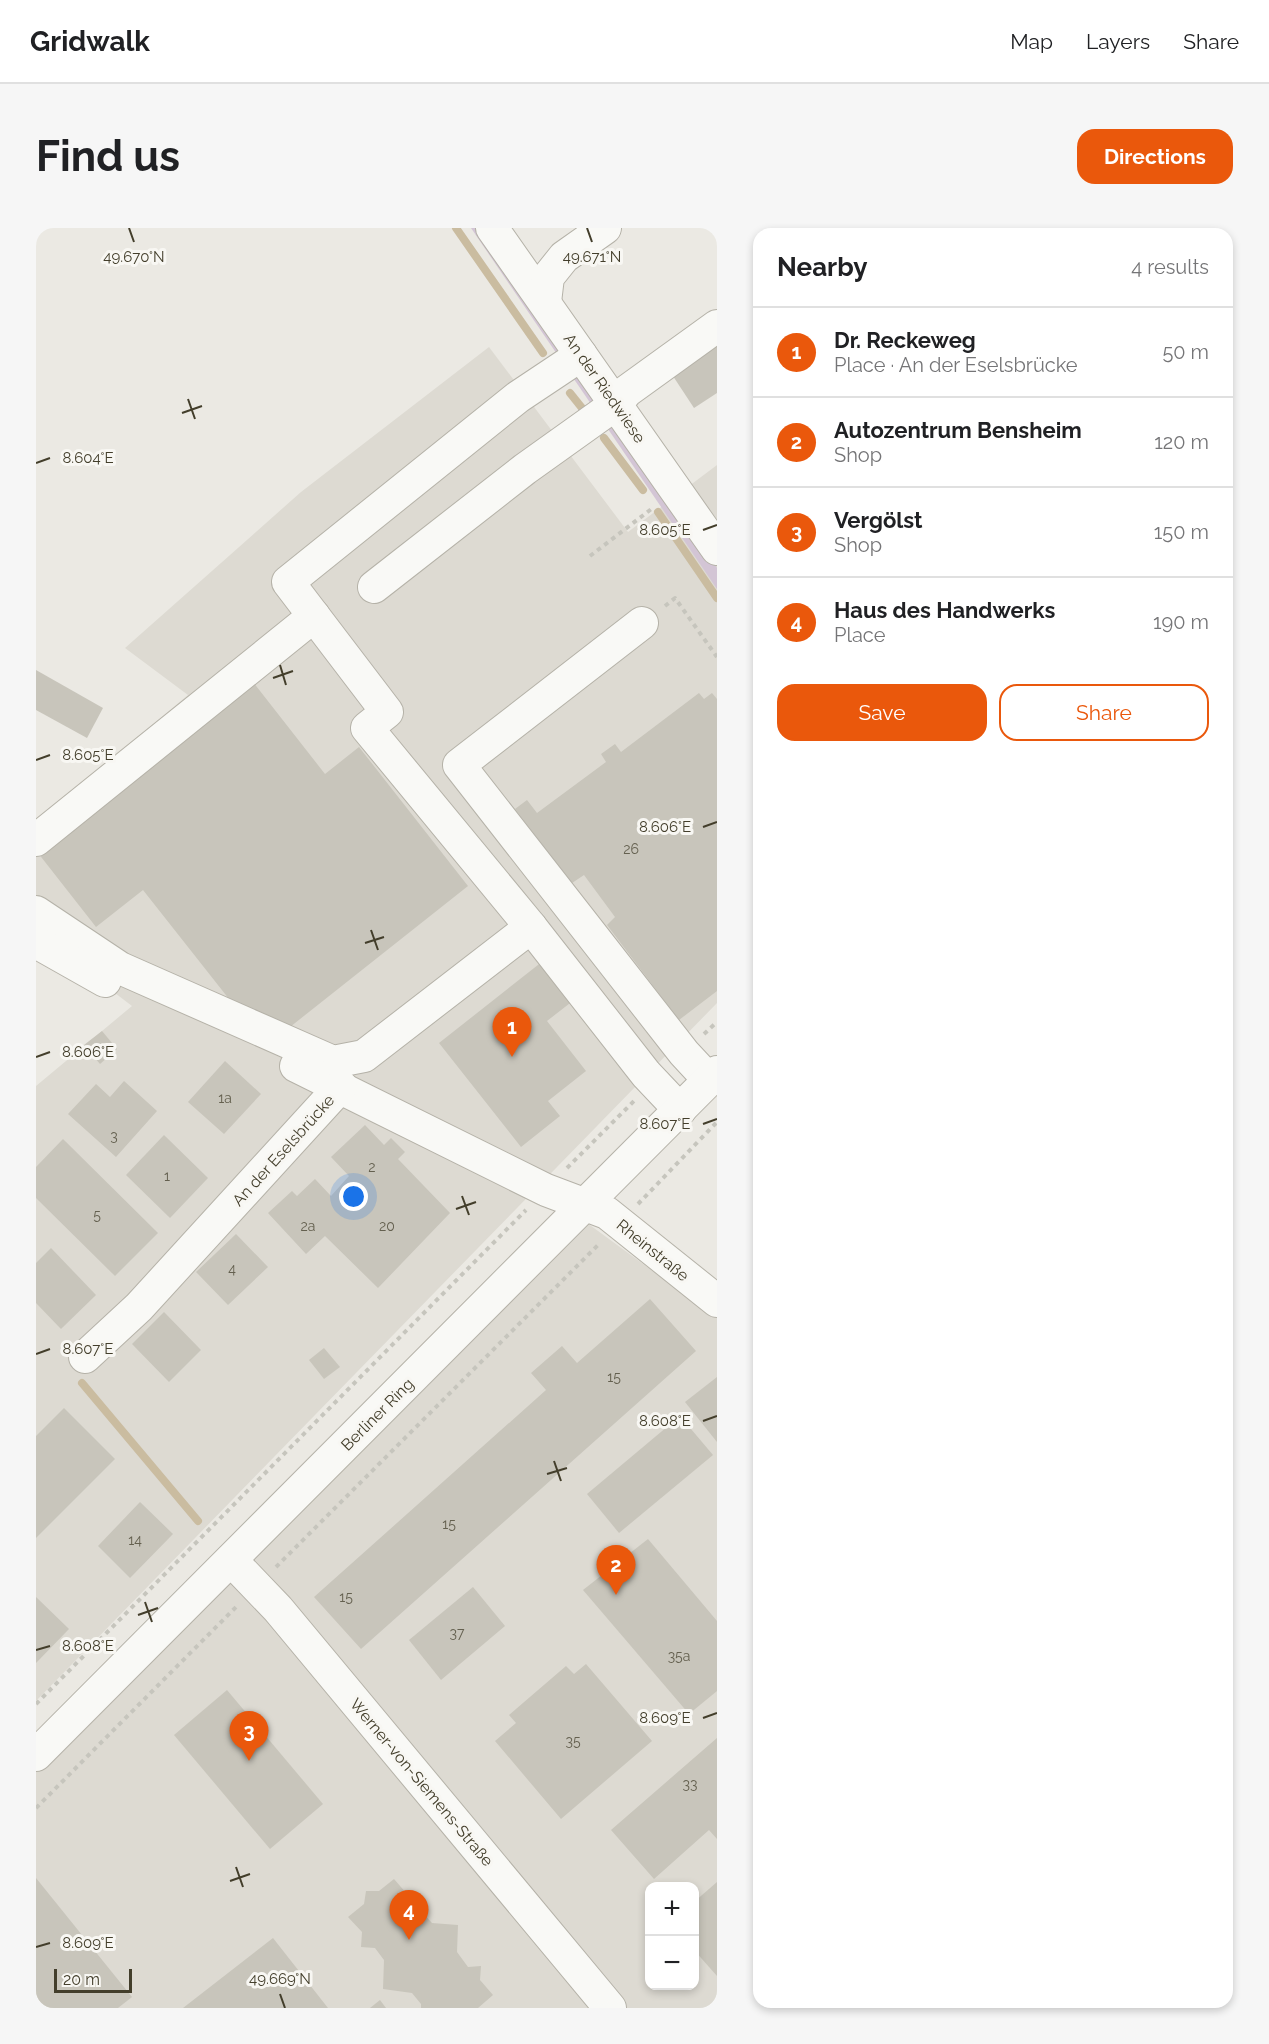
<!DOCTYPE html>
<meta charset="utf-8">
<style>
:root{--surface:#fff;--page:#f6f6f6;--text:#202124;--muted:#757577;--line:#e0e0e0;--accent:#ea580c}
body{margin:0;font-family:Raleway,sans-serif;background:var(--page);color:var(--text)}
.controls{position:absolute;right:18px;bottom:18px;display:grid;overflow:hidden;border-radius:12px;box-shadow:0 3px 9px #0003}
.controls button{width:54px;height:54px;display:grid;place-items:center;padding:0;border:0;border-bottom:2px solid var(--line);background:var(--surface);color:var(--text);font:30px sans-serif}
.scale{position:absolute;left:18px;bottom:15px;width:78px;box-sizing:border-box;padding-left:6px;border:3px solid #433e2b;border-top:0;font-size:16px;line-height:21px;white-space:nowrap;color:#433e2b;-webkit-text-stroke:4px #f8f7f3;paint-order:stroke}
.you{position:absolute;left:318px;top:969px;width:21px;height:21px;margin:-15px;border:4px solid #fff;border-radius:50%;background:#1a73e8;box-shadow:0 0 0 9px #1a73e833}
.badge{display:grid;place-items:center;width:39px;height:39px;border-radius:50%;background:var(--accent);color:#fff;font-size:20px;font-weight:700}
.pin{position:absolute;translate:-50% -50px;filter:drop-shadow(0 2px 3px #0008)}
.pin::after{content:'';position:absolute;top:32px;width:21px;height:18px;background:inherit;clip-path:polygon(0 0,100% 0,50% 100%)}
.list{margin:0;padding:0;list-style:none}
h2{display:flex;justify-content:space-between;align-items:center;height:78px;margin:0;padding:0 24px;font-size:26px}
h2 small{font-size:20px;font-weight:400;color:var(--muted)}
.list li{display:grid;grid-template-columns:39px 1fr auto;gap:18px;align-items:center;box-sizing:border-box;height:90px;padding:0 24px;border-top:2px solid var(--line)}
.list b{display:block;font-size:22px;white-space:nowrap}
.list p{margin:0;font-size:20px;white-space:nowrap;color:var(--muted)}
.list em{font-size:20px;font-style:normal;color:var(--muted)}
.actions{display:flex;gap:12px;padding:18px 24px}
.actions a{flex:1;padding:14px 0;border:2px solid var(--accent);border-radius:18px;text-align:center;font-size:21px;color:var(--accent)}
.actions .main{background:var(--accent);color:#fff}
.map{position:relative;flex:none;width:681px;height:1780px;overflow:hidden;border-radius:18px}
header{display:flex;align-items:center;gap:36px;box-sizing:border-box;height:84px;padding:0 30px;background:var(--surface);border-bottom:2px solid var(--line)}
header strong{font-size:28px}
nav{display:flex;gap:33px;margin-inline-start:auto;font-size:21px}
.intro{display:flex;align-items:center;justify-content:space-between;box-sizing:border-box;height:144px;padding:0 36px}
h1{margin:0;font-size:42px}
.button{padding:15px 27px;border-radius:18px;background:var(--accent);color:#fff;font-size:21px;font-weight:700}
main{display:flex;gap:36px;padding:0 36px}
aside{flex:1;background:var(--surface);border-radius:18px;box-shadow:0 3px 9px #0003}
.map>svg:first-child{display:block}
.built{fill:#dddad2;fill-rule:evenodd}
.green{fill:#d3c5d5}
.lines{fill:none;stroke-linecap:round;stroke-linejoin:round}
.stream{stroke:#cabca0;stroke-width:8}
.building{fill:#c8c5bb}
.minor-casing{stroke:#b5b2a8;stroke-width:34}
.path{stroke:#c6c5bd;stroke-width:4;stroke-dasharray:4.5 4.5;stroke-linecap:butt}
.minor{stroke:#f9f9f6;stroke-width:32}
.ticks{fill:none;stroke:#433e2b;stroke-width:2}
.labels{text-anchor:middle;stroke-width:6;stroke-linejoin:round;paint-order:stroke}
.number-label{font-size:14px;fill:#64604f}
.street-label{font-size:16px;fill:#433e2b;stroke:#f8f7f3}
.ticks-label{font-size:15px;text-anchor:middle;fill:#433e2b;stroke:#f8f7f3;stroke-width:6;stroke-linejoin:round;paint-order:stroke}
</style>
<header>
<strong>Gridwalk</strong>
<nav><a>Map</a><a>Layers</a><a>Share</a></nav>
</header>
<div class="intro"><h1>Find us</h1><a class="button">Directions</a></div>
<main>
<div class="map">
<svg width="681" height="1780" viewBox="0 0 681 1780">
<rect width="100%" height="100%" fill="#ebe9e3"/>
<g class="built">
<polygon points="453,119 592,304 681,237 681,775 0,1473 0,858 96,778 0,705 0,594 152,467 89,420 265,264"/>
<path d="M547,992L681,1090V1780H0V1539ZM614,1658H658V1758H614Z"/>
</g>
<polygon class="green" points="435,0 447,0 681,340 681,361"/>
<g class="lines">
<g class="stream">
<polyline points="420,0 507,125"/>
<polyline points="534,165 546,180"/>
<polyline points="568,210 607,262"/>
<polyline points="622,284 681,370"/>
<polyline points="46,1155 162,1293"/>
</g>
</g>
<g class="building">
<polygon points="681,110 681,165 658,180 633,142"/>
<polygon points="0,442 67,480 51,510 0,482"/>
<polygon points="217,454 289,546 323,519 432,658 254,799 193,771 107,662 60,699 2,625"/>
<polygon points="663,465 668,471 676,465 681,471 681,763 643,792 571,697 579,689 548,647 536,655 479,581 491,572 501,585 570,534 565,526 579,516 585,524"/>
<polygon points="507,733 538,772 511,793 550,843 512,873 524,888 485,919 403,815"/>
<polygon points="66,803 81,821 64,836 48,817"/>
<polygon points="189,833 225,866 188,906 152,874"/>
<polygon points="88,853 121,883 80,929 32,886 60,856 74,869"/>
<polygon points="329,897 348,917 355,910 369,924 362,931 414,985 342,1060 289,1008 270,1026 232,985 256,963 261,968 279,951 295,968 313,948 295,929"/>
<polygon points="128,907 172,950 134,990 90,947"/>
<polygon points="27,911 122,1005 79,1048 0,970 0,939"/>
<polygon points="200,1006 232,1039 192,1077 160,1044"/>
<polygon points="15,1020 60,1067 25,1101 0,1075 0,1035"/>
<polygon points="614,1071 660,1123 325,1421 278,1369 510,1162 495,1145 526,1118 541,1135"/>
<polygon points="128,1084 165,1122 133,1154 96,1116"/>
<polygon points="288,1120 304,1139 288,1151 273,1132"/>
<polygon points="681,1149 681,1214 649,1174"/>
<polygon points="28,1180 79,1231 0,1310 0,1208"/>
<polygon points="644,1188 677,1227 583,1305 551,1266"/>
<polygon points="104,1274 137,1306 94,1350 62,1318"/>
<polygon points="612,1311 681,1393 681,1463 653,1486 547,1362"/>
<polygon points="437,1359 469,1398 405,1452 373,1412"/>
<polygon points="0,1369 33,1401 0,1435"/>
<polygon points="550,1436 616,1513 525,1591 459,1513 480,1495 473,1487 530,1438 538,1446"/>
<polygon points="191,1462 287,1576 234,1621 138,1507"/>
<polygon points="681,1510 681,1611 673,1602 618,1651 575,1602"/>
<polygon points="0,1650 96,1769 82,1780 0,1780"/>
<polygon points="358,1651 371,1666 385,1666 384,1682 396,1695 422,1697 421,1724 432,1739 445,1738 444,1752 457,1767 442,1780 385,1780 385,1776 376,1765 347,1761 348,1732 339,1720 325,1719 326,1704 312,1689 328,1676 330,1663 343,1663"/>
<polygon points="681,1654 681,1748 658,1722 658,1674"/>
<polygon points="237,1710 292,1780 147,1780"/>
<polygon points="344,1772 350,1780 334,1780"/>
</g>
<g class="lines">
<defs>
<g id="minor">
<polyline points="456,0 681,321"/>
<polyline points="509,74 512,49 528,29 569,0"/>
<polyline points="338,359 489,241 580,176 591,163 681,98"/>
<polyline points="606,395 423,537 648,825 673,852"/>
<polyline points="0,612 278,388"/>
<polyline points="0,684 84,740 297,834 328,828 495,699 331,500 351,484 252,354 482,169 545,127"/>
<polyline points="495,699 610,846 644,882"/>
<polyline points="0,714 69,753"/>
<polyline points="260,838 510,962 571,985 681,1073"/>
<polyline points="49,1129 103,1079 305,858"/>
<polyline points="195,1332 242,1381 574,1780"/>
<polyline points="0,1527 681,844"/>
</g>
</defs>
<use href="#minor" class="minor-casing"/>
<g class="path">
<polyline points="554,328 618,279"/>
<polyline points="629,378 639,370 681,429"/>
<polyline points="668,806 681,794"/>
<polyline points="531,940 598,873"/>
<polyline points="602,976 681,894"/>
<polyline points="240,1339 563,1016"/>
<polyline points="0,1476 490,982"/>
<polyline points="0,1580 201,1378"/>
</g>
<use href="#minor" class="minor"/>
</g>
<path class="ticks" d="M93,0L98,14M551,0L556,14M152,171L159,191M146,185L166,178M0,235L14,230M667,302L681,297M244,437L250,457M237,450L257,443M0,532L14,527M667,599L681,594M335,702L342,722M329,715L348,709M0,829L14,824M667,896L681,891M426,968L433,987M420,981L440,974M0,1126L14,1121M667,1193L681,1188M518,1233L525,1253M511,1246L531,1240M109,1374L116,1394M102,1387L122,1380M0,1422L14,1418M667,1490L681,1485M200,1639L207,1659M194,1653L214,1646M0,1719L14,1715M244,1766L249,1780"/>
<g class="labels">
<g class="number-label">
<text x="595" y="626">26</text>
<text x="189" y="875">1a</text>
<text x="78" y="913">3</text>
<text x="336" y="944">2</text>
<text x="131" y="953">1</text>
<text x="61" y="992">5</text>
<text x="272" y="1003">2a</text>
<text x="351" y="1003">20</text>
<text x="196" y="1046">4</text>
<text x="578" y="1154">15</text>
<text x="413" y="1301">15</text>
<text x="99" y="1317">14</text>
<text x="310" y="1374">15</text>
<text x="421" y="1410">37</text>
<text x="643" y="1433">35a</text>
<text x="537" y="1518">35</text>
<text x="654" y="1561">33</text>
</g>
<g class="street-label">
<text transform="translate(569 160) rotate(55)" y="6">An der Riedwiese</text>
<text transform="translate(247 922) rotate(-48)" y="6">An der Eselsbrücke</text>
<text transform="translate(617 1022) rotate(39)" y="6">Rheinstraße</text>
<text transform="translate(341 1186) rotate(-45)" y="6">Berliner Ring</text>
<text transform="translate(386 1554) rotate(50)" y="6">Werner-von-Siemens-Straße</text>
</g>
</g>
<g class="ticks-label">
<text x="98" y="34">49.670°N</text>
<text x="556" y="34">49.671°N</text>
<text x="52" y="235">8.604°E</text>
<text x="629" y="307">8.605°E</text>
<text x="52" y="532">8.605°E</text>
<text x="629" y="604">8.606°E</text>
<text x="52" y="829">8.606°E</text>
<text x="629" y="901">8.607°E</text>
<text x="52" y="1126">8.607°E</text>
<text x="629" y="1198">8.608°E</text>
<text x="52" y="1423">8.608°E</text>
<text x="629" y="1495">8.609°E</text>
<text x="52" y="1720">8.609°E</text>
<text x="244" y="1756">49.669°N</text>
</g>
</svg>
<div class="controls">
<button>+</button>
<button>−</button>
</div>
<div class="scale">20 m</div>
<div class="you"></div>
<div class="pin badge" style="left:476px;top:829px">1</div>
<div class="pin badge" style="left:580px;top:1367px">2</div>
<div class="pin badge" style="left:213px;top:1533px">3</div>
<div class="pin badge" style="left:373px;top:1712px">4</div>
</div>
<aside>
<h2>Nearby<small>4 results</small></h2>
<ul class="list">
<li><span class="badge">1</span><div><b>Dr. Reckeweg</b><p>Place · An der Eselsbrücke</p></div><em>50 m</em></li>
<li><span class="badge">2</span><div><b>Autozentrum Bensheim</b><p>Shop</p></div><em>120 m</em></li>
<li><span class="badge">3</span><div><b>Vergölst</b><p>Shop</p></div><em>150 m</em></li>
<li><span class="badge">4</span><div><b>Haus des Handwerks</b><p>Place</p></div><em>190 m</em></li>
</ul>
<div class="actions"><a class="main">Save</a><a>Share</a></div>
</aside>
</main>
